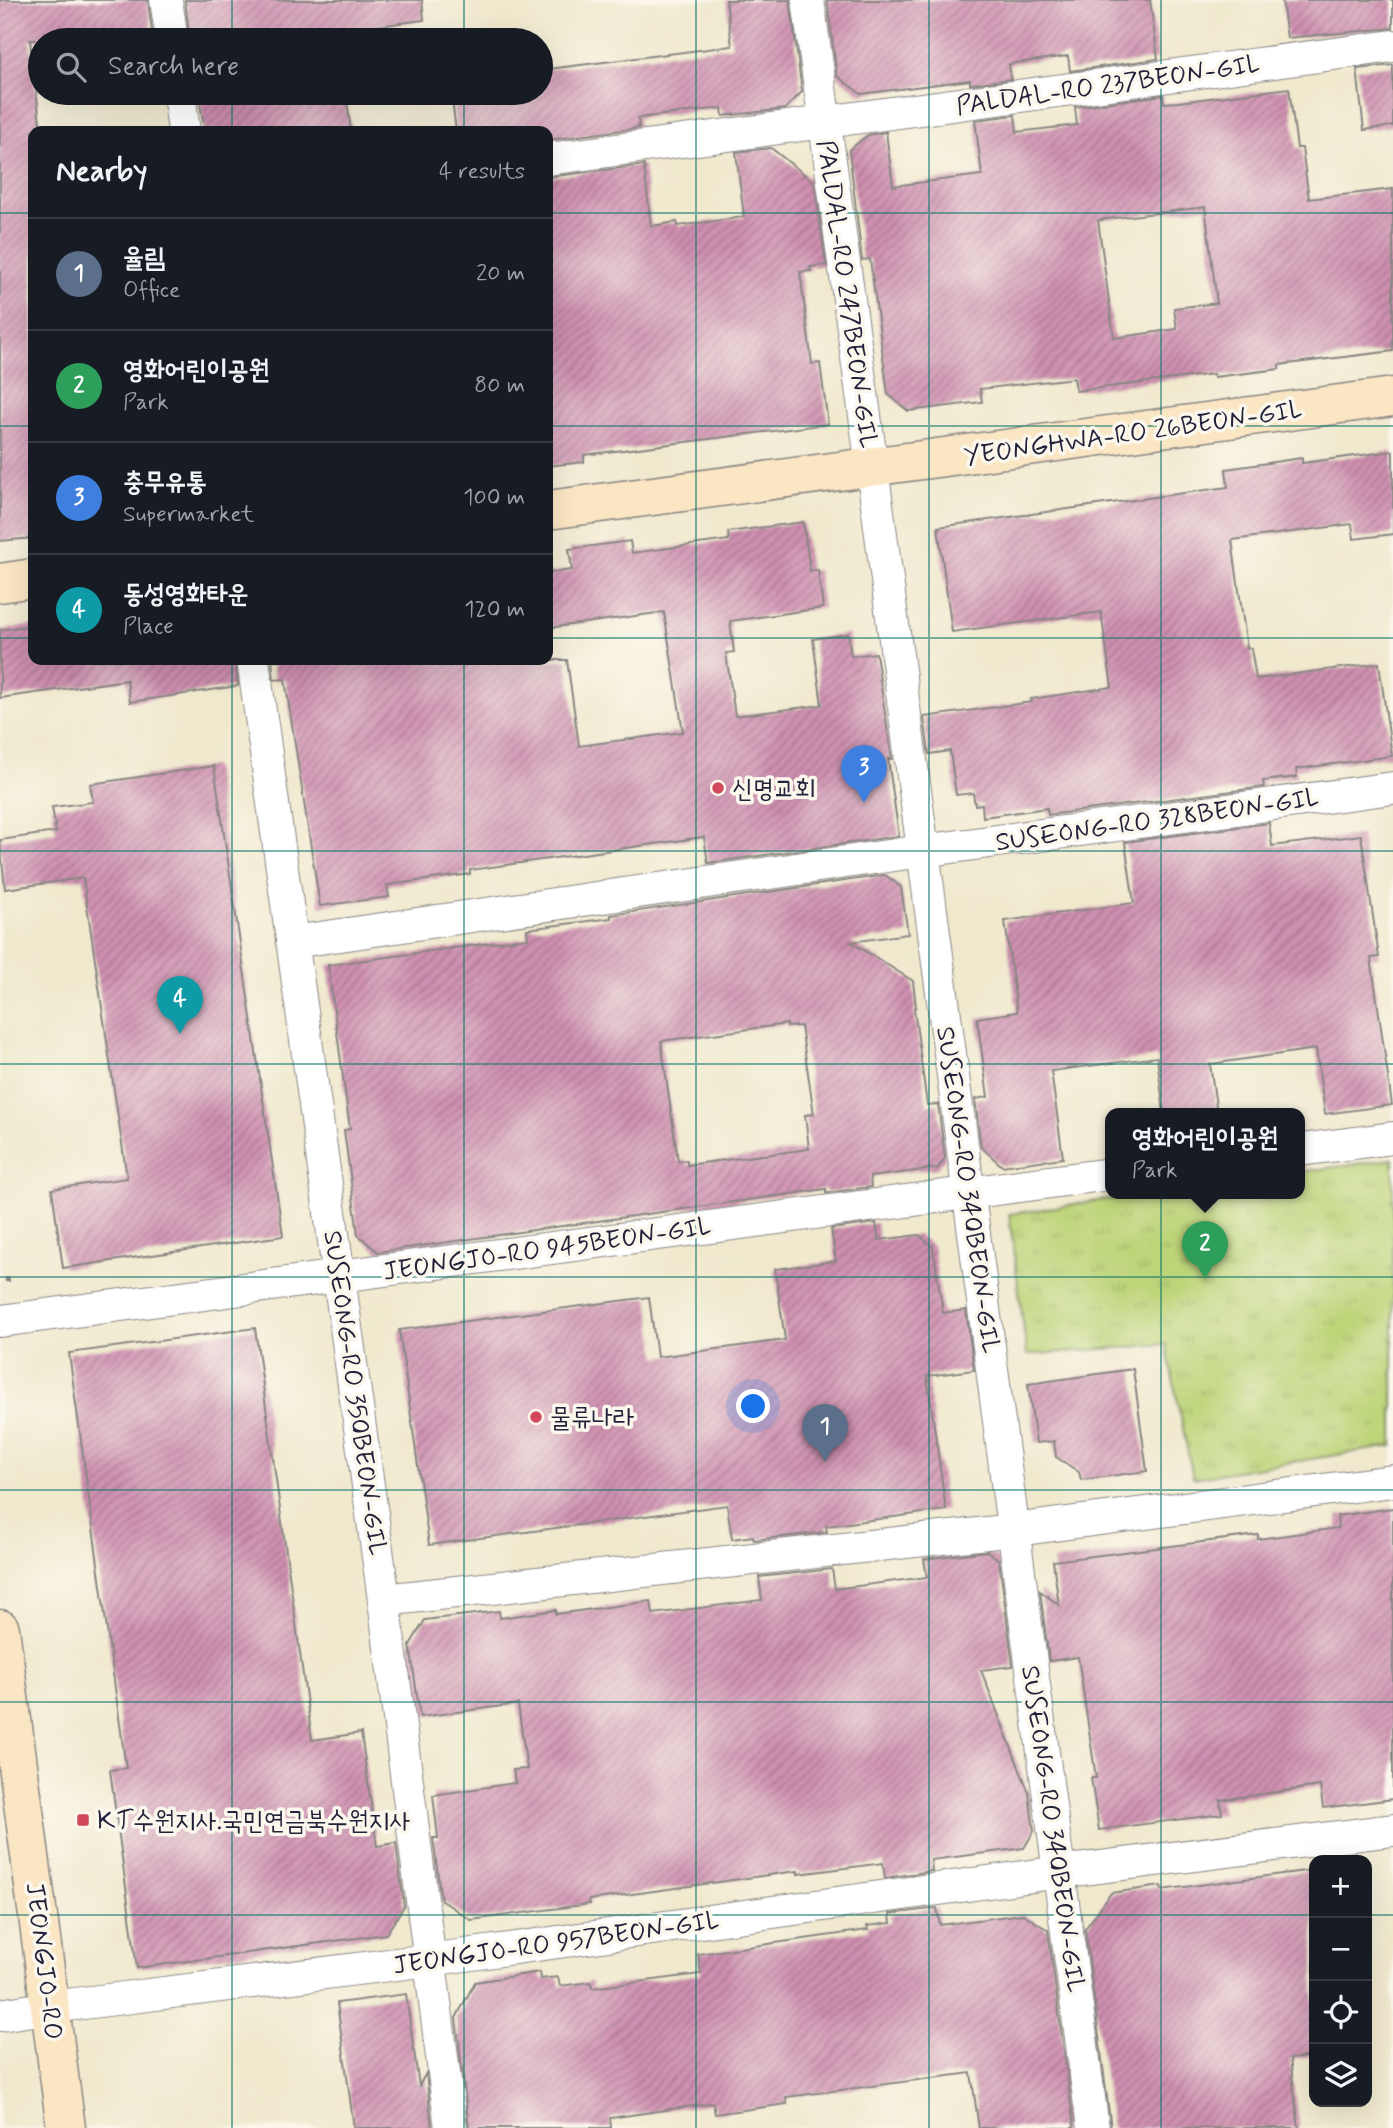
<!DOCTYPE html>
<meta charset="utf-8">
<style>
:root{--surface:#171b24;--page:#242831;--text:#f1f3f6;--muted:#9ea1a6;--line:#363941;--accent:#ea580c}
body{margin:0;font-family:Mynerve,"Poor Story",sans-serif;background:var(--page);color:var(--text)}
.controls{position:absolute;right:21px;bottom:21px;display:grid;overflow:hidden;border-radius:14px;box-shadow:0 7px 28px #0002}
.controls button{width:63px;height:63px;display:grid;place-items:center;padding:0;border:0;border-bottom:2px solid var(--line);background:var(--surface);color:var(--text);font:35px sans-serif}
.you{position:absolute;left:754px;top:1407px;width:24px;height:24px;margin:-18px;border:5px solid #fff;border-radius:50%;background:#1a73e8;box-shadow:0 0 0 10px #1a73e833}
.badge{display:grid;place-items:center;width:46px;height:46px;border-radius:50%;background:var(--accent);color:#fff;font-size:23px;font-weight:700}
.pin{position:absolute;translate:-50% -58px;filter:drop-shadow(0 2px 4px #0008)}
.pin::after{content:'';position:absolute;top:37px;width:24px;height:21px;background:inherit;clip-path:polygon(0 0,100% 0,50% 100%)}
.popup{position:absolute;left:1105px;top:1108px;width:200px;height:91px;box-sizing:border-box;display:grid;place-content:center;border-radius:14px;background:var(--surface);filter:drop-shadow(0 2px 5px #0005);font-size:23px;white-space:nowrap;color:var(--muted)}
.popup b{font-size:26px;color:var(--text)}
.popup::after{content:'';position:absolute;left:50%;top:100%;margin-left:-14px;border:14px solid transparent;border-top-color:var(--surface)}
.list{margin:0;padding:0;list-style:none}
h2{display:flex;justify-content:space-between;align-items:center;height:91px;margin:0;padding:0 28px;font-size:30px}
h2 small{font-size:23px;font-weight:400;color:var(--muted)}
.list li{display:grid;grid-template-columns:46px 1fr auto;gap:21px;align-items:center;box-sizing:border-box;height:112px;padding:0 28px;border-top:2px solid var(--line)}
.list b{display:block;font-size:26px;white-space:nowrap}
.list p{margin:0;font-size:23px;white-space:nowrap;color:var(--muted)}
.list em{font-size:23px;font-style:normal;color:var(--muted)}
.icon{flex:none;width:38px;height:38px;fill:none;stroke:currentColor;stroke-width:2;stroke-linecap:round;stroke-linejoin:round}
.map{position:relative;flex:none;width:1393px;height:2128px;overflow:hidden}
.search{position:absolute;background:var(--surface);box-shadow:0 7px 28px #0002;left:28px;top:28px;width:525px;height:77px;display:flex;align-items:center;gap:18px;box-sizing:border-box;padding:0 24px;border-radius:38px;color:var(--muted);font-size:26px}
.panel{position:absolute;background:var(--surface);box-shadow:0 7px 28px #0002;left:28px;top:126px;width:525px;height:539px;border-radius:14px}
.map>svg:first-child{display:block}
.park{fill:url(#park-tufts);stroke:#707b5a;stroke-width:2}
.building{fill:url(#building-hatch);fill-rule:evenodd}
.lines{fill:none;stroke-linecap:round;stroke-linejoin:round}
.street-casing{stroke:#898684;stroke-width:34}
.secondary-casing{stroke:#898684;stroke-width:41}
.path{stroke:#898684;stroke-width:4.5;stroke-dasharray:5 5;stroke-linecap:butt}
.street{stroke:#fff;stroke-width:32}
.secondary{stroke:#fbe6c4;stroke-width:38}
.grid{fill:none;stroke:#0f766e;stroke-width:2;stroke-opacity:0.55}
.poi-dot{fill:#d1495b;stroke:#fbf7ec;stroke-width:2.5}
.labels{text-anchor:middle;stroke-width:7;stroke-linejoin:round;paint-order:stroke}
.street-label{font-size:26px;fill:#22223b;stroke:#fbf7ec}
.poi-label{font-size:26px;fill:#22223b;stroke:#fbf7ec;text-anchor:start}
</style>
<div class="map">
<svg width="1393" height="2128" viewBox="0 0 1393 2128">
<defs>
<pattern id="park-tufts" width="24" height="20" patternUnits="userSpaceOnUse" patternTransform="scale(1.75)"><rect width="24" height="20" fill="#bdd478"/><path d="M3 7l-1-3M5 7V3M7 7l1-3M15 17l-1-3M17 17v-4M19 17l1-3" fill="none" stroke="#a2b669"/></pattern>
<pattern id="building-hatch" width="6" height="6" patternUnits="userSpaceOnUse" patternTransform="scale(1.75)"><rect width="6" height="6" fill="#cf90b0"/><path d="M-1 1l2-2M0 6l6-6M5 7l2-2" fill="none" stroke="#a87590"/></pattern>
</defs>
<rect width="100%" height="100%" fill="#fbf7ec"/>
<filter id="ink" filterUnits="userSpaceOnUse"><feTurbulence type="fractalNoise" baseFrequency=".0143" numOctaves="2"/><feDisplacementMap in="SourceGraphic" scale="14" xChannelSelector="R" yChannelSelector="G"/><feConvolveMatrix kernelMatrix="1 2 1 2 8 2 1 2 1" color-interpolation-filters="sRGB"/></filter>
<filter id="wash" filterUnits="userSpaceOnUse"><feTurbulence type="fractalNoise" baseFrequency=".00686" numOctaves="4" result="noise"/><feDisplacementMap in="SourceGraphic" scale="28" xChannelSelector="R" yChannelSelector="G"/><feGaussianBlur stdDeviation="1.57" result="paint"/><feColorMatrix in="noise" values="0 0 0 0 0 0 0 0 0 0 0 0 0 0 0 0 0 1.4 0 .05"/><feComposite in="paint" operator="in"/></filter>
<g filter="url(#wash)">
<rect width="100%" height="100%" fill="#f0e9ce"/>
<polygon class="park" points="1393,1159 1393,1446 1193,1478 1166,1344 1027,1355 1009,1214 1151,1193 1300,1193 1300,1172"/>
<g id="blocks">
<g class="building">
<polygon points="0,0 148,0 153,40 30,40 41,131 33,131 33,538 0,541"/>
<polygon points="185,0 422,0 424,20 339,31 340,40 190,40"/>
<polygon points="726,0 790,0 802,92 785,109 723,116 722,108 638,118 639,128 548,140 548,131 456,131 451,93 541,93 541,70 732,46"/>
<polygon points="827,0 1150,0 1158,59 1070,71 1068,56 1009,64 1011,79 970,84 970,80 861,94 837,76"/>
<polygon points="1282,0 1393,0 1393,28 1287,38"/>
<polygon points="1393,65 1393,126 1364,130 1357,69"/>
<path d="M1289,88L1297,148H1302L1309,199L1393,189V351L1279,365V369L1214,377V374L1076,391L1074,378L980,389L982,402L908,411L888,394L870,259L862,260L849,150L868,135L886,132L893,186L982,175L975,120L1015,115L1017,132L1077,125L1075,107L1163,95L1164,103L1178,102ZM1205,207L1217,303L1174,308L1177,329L1114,338L1098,220Z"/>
<polygon points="198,93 346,93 351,131 205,131"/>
<polygon points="771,148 814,182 826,265 810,267 811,271 800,272 812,364 820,363 828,424 584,455 584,462 548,466 548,177 644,165 651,226 677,222 678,226 744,217 736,152"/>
<polygon points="1393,451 1393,534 1354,539 1352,524 1232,540 1247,648 1251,648 1256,679 1379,663 1392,756 1296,769 1297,777 1263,781 1264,787 1048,815 1047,808 983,817 982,804 975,805 973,793 956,795 950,751 929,754 924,717 1032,702 1031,699 1112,687 1101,612 952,632 938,527 1228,487 1226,469 1302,458 1302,463"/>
<polygon points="803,522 810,571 818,570 823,608 730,621 734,652 726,653 735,716 822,705 813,639 848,634 851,656 876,653 892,759 888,759 899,836 708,863 704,837 470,870 470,874 387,885 389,897 320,906 285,679 274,680 272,660 567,660 579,746 683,732 664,612 548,628 548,573 572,570 569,549 630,541 632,553 729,540 728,532"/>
<polygon points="33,625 33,660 235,660 238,686 130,702 127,680 0,698 0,630"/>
<polygon points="214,766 283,1236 63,1268 52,1189 127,1178 83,878 5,889 0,840 56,832 52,807 93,802 90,784"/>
<polygon points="1269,823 1272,846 1361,835 1379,957 1371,958 1392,1105 1325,1114 1316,1049 1210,1064 1217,1113 1164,1113 1157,1057 1051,1071 1063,1158 1002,1166 981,1147 975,1099 988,1097 977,1018 1017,1012 1005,921 1134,903 1125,842"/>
<path d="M885,875L901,887L908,934L851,942L913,981L916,1007L914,1008L927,1105L938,1104L945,1158L938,1168L870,1177L871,1187L826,1193V1189L378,1252L358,1235L344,1130L350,1129L328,965L528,938L527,929L611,918V915ZM787,1024V1027L801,1026L814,1114L805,1115L809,1149L687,1165V1160L678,1161L661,1041Z"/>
<polygon points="876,1223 879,1240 919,1235 933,1247 943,1313 966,1310 974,1370 927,1376 946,1510 826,1526 827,1532 754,1540 753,1536 732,1539 727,1505 429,1545 399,1330 649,1297 657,1357 785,1340 775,1269 836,1261 831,1229"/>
<polygon points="255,1328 312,1740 361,1733 377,1846 396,1843 404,1906 386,1934 137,1968 110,1770 126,1768 69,1353"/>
<polygon points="1133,1369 1147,1471 1081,1480 1079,1472 1056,1457 1054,1441 1036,1443 1028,1384"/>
<polygon points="1393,1508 1393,1799 1323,1808 1320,1786 1220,1800 1222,1814 1099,1830 1091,1778 1096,1778 1078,1657 1049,1661 1040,1591 1059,1605 1053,1561 1258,1535 1258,1539 1338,1528 1337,1516"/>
<polygon points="987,1551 999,1560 1013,1666 981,1670 1029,1793 1034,1831 1024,1848 931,1860 932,1871 885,1878 883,1863 798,1874 798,1871 589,1900 590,1904 471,1920 441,1900 433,1838 438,1838 433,1795 515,1783 513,1770 527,1769 518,1704 420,1717 410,1645 425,1620 499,1611 500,1618 556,1610 556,1614 651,1601 653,1614 762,1600 759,1577 832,1569 835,1589 927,1577 924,1559"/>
<polygon points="1312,1870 1314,1888 1314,2056 1290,2059 1299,2128 1111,2128 1085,1929 1111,1893 1161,1886 1162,1890"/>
<polygon points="937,1908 940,1925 1023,1914 1048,1930 1074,2128 979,2128 971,2073 786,2097 787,2104 715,2114 713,2103 610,2118 611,2128 469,2128 456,2018 475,1982 540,1972 541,1979 558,1977 560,1986 591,1982 592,1988 701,1974 698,1954 868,1930 867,1926 891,1923 890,1914"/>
<polygon points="406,1994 419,2086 426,2073 432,2128 354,2128 337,2003"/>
</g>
</g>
</g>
<g filter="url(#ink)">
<use href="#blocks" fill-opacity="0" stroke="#898684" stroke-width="2"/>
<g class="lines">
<defs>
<g id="street">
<polyline points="166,0 172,40"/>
<polyline points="808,0 872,467 1093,2128"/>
<polyline points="179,93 184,131"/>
<polyline points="548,159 1393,46"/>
<polyline points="253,660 384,1600 451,2128"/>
<polyline points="292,942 922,851 1393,788"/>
<polyline points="1300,1150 1393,1138"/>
<polyline points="0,1321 1110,1174"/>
<polyline points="384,1600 1014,1530 1393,1481"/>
<polyline points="0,2015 51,2007 429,1960 1060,1872 1393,1830"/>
</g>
<g id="secondary">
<polyline points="548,510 1393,397"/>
<polyline points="0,583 33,578"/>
<polyline points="0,1629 66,2128"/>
</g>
</defs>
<use href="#street" class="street-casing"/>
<use href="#secondary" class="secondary-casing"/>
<polyline class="path" points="5,1280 14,1279"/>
<use href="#street" class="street"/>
<use href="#secondary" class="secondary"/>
</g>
</g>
<path class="grid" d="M232,0V40M464,0V40M696,0V2128M929,0V2128M1161,0V2128M232,93V131M464,93V131M0,213H33M548,213H1393M0,426H33M548,426H1393M0,638H33M548,638H1393M232,660V2128M464,660V2128M0,851H1393M0,1064H1393M0,1277H1393M0,1490H1393M0,1702H1393M0,1915H1314M1367,1915H1393"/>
<g class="poi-dot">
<circle cx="718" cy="788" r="7"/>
<circle cx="536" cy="1417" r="7"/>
<rect x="76" y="1813" width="14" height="14" rx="3.5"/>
</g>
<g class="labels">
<g class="street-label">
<text transform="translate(1108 84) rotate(-8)" y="9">PALDAL-RO 237BEON-GIL</text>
<text transform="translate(848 294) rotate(82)" y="9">PALDAL-RO 247BEON-GIL</text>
<text transform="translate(1133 432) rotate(-8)" y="9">YEONGHWA-RO 26BEON-GIL</text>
<text transform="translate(1157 819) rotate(-8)" y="9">SUSEONG-RO 328BEON-GIL</text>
<text transform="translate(969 1190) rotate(82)" y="9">SUSEONG-RO 340BEON-GIL</text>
<text transform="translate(547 1248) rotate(-8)" y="9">JEONGJO-RO 945BEON-GIL</text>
<text transform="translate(356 1393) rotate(82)" y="9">SUSEONG-RO 350BEON-GIL</text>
<text transform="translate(1054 1829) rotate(82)" y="9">SUSEONG-RO 340BEON-GIL</text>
<text transform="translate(556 1942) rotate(-8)" y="9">JEONGJO-RO 957BEON-GIL</text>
<text transform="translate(45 1961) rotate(83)" y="9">JEONGJO-RO</text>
</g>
<g class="poi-label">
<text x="732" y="797">신명교회</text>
<text x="550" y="1426">물류나라</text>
<text x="97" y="1829">KT수원지사.국민연금북수원지사</text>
</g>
</g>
</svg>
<div class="controls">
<button>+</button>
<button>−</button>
<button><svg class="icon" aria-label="locate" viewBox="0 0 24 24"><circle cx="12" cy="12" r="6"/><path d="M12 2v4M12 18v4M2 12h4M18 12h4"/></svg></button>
<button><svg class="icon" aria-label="layers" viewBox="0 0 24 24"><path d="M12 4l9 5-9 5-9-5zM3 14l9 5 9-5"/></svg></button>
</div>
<div class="you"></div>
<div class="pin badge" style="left:825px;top:1462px;background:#5c6f8a">1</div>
<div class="pin badge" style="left:1205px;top:1279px;background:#2e9e5b">2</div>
<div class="popup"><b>영화어린이공원</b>Park</div>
<div class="pin badge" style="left:864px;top:803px;background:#3f7fe0">3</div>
<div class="pin badge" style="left:180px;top:1034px;background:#0f9aa8">4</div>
<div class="search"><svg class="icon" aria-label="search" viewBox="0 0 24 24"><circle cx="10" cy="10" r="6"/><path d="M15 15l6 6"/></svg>Search here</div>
<section class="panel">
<h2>Nearby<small>4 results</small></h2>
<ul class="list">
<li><span class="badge" style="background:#5c6f8a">1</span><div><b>율림</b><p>Office</p></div><em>20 m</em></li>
<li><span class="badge" style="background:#2e9e5b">2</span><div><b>영화어린이공원</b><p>Park</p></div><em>80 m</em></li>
<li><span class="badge" style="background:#3f7fe0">3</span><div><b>충무유통</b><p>Supermarket</p></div><em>100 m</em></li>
<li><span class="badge" style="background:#0f9aa8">4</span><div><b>동성영화타운</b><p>Place</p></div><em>120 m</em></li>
</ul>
</section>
</div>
